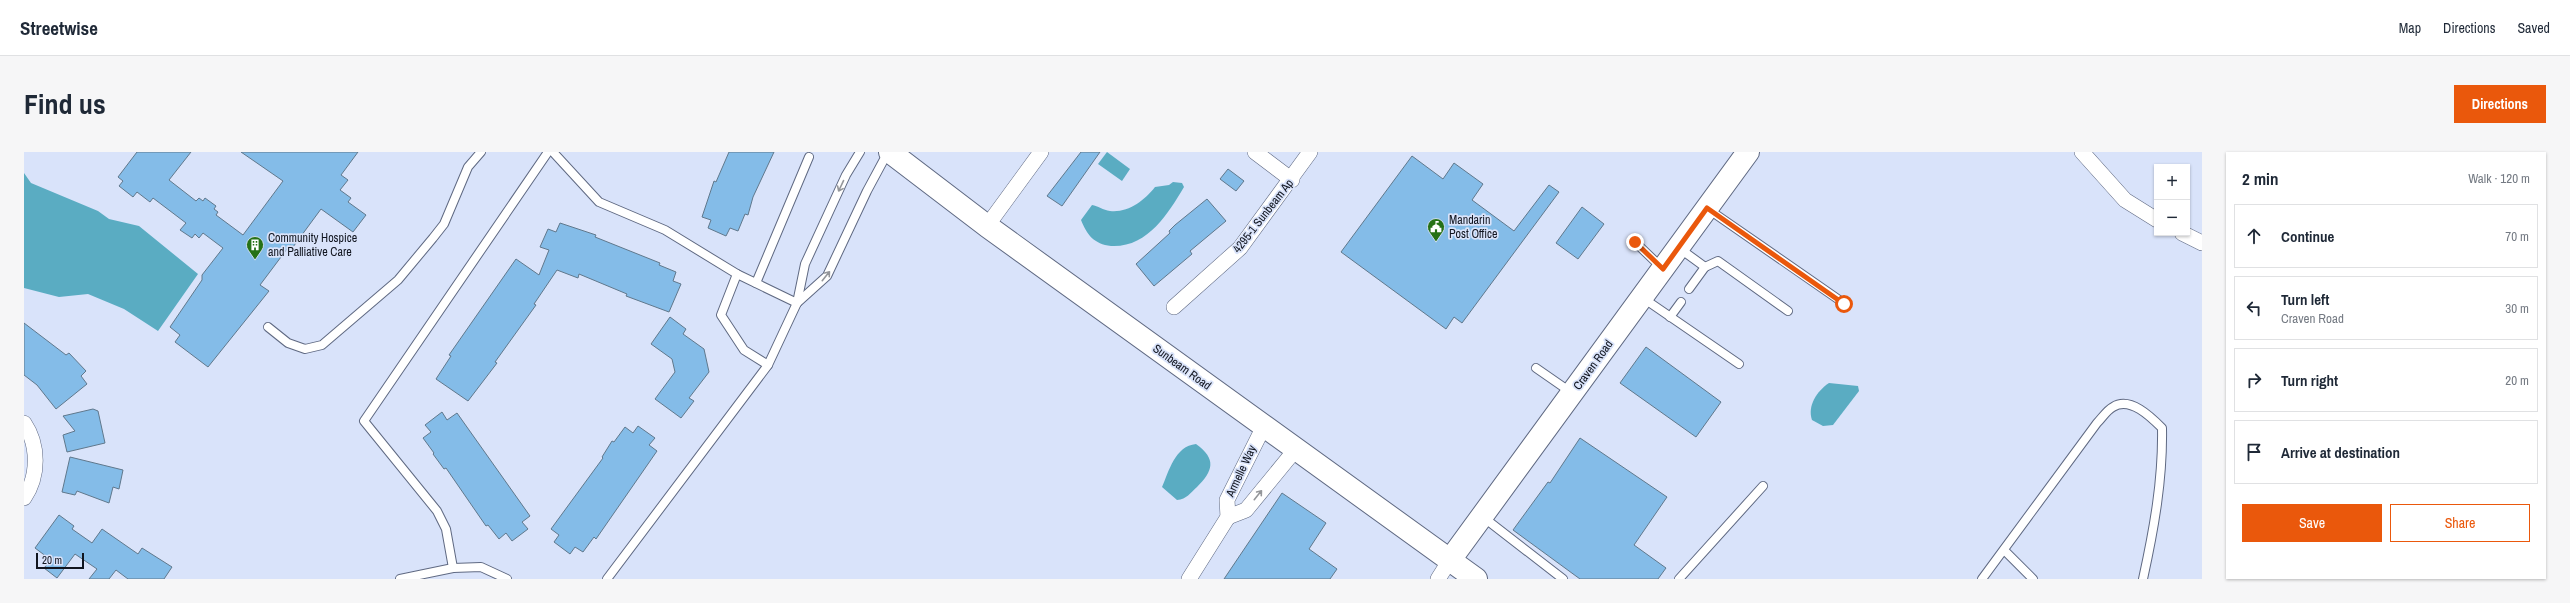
<!DOCTYPE html>
<meta charset="utf-8">
<style>
:root{--surface:#fff;--page:#f6f6f7;--text:#1f2937;--muted:#747a83;--line:#e0e1e3;--accent:#ea580c}
body{margin:0;font-family:"Archivo Narrow",sans-serif;background:var(--page);color:var(--text)}
.controls{position:absolute;right:12px;top:12px;display:grid;overflow:hidden;border-radius:0px;box-shadow:0 1px 3px #0004}
.controls button{width:36px;height:36px;display:grid;place-items:center;padding:0;border:0;border-bottom:1px solid var(--line);background:var(--surface);color:var(--text);font:20px sans-serif}
.scale{position:absolute;left:12px;bottom:10px;width:48px;box-sizing:border-box;padding-left:4px;border:2px solid #11151f;border-top:0;font-size:11px;line-height:14px;white-space:nowrap;color:#11151f;-webkit-text-stroke:3px #d9e3fa;paint-order:stroke}
.stop{position:absolute;width:12px;height:12px;margin:-9px;border:3px solid #ea580c;border-radius:50%;background:#fff}
.stop.end{background:#ea580c;border-color:#fff;box-shadow:0 1px 4px #0008}
.list{margin:0;padding:0;list-style:none}
h2{display:flex;justify-content:space-between;align-items:center;height:52px;margin:0;padding:0 16px;font-size:17px}
h2 small{font-size:13px;font-weight:400;color:var(--muted)}
.list li{display:grid;grid-template-columns:26px 1fr auto;gap:12px;align-items:center;box-sizing:border-box;height:64px;margin:0 8px 8px;padding:0 8px;border:1px solid var(--line);border-radius:0px}
.list b{display:block;font-size:15px;white-space:nowrap}
.list p{margin:0;font-size:13px;white-space:nowrap;color:var(--muted)}
.list em{font-size:13px;font-style:normal;color:var(--muted)}
.actions{display:flex;gap:8px;padding:12px 16px}
.actions a{flex:1;padding:9px 0;border:1px solid var(--accent);border-radius:0px;text-align:center;font-size:14px;color:var(--accent)}
.actions .main{background:var(--accent);color:#fff}
.icon{flex:none;width:22px;height:22px;fill:none;stroke:currentColor;stroke-width:2;stroke-linecap:round;stroke-linejoin:round}
.map{position:relative;flex:none;width:2178px;height:427px;overflow:hidden;border-radius:0px}
header{display:flex;align-items:center;gap:24px;box-sizing:border-box;height:56px;padding:0 20px;background:var(--surface);border-bottom:1px solid var(--line)}
header strong{font-size:19px}
nav{display:flex;gap:22px;margin-inline-start:auto;font-size:14px}
.intro{display:flex;align-items:center;justify-content:space-between;box-sizing:border-box;height:96px;padding:0 24px}
h1{margin:0;font-size:28px}
.button{padding:10px 18px;border-radius:0px;background:var(--accent);color:#fff;font-size:14px;font-weight:700}
main{display:flex;gap:24px;padding:0 24px}
aside{flex:1;background:var(--surface);border-radius:0px;box-shadow:0 1px 3px #0004}
.map>svg:first-child{display:block}
.water{fill:#5aacc2}
.building{fill:#84bce8;stroke:#60788c}
.lines{fill:none;stroke-linecap:round;stroke-linejoin:round}
.lane-casing{stroke:#5f6982;stroke-width:10}
.street-casing{stroke:#5f6982;stroke-width:16}
.secondary-casing{stroke:#5f6982;stroke-width:24}
.lane{stroke:#fff;stroke-width:8}
.street{stroke:#fff;stroke-width:15}
.secondary{stroke:#fff;stroke-width:22}
.oneway{stroke:#94969a}
.route{stroke:#ea580c;stroke-width:5}
.labels{text-anchor:middle;stroke-width:3.5;stroke-linejoin:round;paint-order:stroke}
.street-label{font-size:12px;fill:#11151f;stroke:#d9e3fa}
.poi-label{font-size:12px;fill:#11151f;stroke:#d9e3fa;text-anchor:start}
</style>
<header>
<strong>Streetwise</strong>
<nav><a>Map</a><a>Directions</a><a>Saved</a></nav>
</header>
<div class="intro"><h1>Find us</h1><a class="button">Directions</a></div>
<main>
<div class="map">
<svg width="2178" height="427" viewBox="0 0 2178 427">
<rect width="100%" height="100%" fill="#d9e3fa"/>
<g class="water">
<polygon points="1083,0 1106,17 1098,29 1074,12"/>
<polygon points="0,21 7,31 74,59 85,67 115,74 174,122 134,179 100,157 64,142 35,145 0,136"/>
<path d="M1149,30L1158,31L1160,35C1144,62 1123,96 1087,94C1070,92 1063,83 1057,68L1068,53C1074,54 1079,58 1086,59C1104,61 1120,49 1131,35L1145,33Z"/>
<path d="M1805,231L1834,234L1835,239L1809,273L1799,274L1788,268C1783,254 1793,239 1805,231Z"/>
<path d="M1172,292C1193,307 1189,319 1173,335C1166,341 1163,347 1153,348L1138,335C1145,319 1151,294 1172,292Z"/>
</g>
<g class="building">
<polygon points="113,0 167,0 145,28 172,49 175,46 179,49 181,46 192,54 190,57 194,60 192,63 219,83 259,29 217,0 334,0 317,23 324,28 316,38 327,46 324,50 342,63 329,80 297,57 269,95 266,93 236,133 245,139 184,215 151,190 156,183 146,175 178,128 178,123 199,96 179,81 175,86 171,82 168,86 156,78 162,71 129,46 126,50 113,40 109,45 95,34 99,29 94,25"/>
<polygon points="705,0 750,0 729,45 724,63 721,62 714,79 706,76 702,84 684,76 687,68 678,65 690,29 692,30"/>
<polygon points="1057,0 1076,0 1038,54 1023,44"/>
<polygon points="1388,4 1419,27 1430,11 1459,32 1448,48 1490,79 1525,33 1535,40 1438,171 1430,165 1422,177 1317,100"/>
<polygon points="1204,17 1220,29 1212,39 1196,27"/>
<polygon points="1183,47 1202,69 1166,99 1168,102 1130,134 1112,112 1146,81 1145,79 1151,73"/>
<polygon points="1558,55 1580,72 1554,107 1532,91"/>
<polygon points="536,71 572,83 571,85 636,111 635,113 652,120 649,129 657,132 645,160 602,144 603,142 555,122 554,126 533,118 510,152 512,153 471,210 473,211 444,249 412,227 427,204 425,203 492,107 515,123 525,98 516,95 524,77 532,80"/>
<polygon points="646,165 662,177 659,182 680,197 685,220 665,246 670,249 657,266 631,247 651,220 648,207 627,192"/>
<polygon points="0,171 42,203 45,201 62,219 57,224 63,232 32,257 13,233 0,223"/>
<polygon points="1622,195 1697,250 1672,285 1596,231"/>
<polygon points="69,257 74,259 81,291 43,300 39,283 51,279 39,264"/>
<polygon points="418,260 423,268 433,261 506,364 498,370 504,377 488,389 482,381 475,387 464,373 462,374 422,316 420,317 409,302 410,301 399,286 407,280 401,273"/>
<polygon points="614,274 631,286 625,293 633,299 572,387 570,385 559,400 551,395 546,402 530,390 535,383 527,377 579,306 578,305 588,289 590,290 601,275 609,281"/>
<polygon points="1556,286 1643,345 1610,393 1642,416 1634,427 1556,427 1489,378 1524,330 1526,331"/>
<polygon points="46,305 99,318 95,337 89,335 85,351 53,339 51,343 38,340"/>
<polygon points="1258,341 1302,371 1285,397 1313,417 1306,427 1200,427"/>
<polygon points="35,363 50,374 48,377 68,391 78,377 114,402 118,396 148,415 140,427 104,427 92,418 85,427 65,427 73,417 51,402 33,426 20,416 27,408 11,396"/>
</g>
<g class="lines">
<defs>
<g id="lane">
<polyline points="529,0 575,50 641,78 713,122 773,151"/>
<polyline points="1684,57 1821,152"/>
<polyline points="1611,90 1638,116"/>
<polyline points="1655,96 1681,115 1665,137"/>
<polyline points="1681,115 1694,109 1764,159"/>
<polyline points="713,122 697,163 720,198 744,213"/>
<polyline points="732,131 785,5"/>
<polyline points="1619,146 1715,212"/>
<polyline points="773,151 803,124 843,39 864,0"/>
<polyline points="1646,165 1657,150"/>
<polyline points="244,175 264,191 281,197 298,193 374,128 409,86 420,72 444,15 457,0"/>
<polyline points="1512,216 1548,241"/>
<polyline points="1459,365 1539,427"/>
<polyline points="1980,398 2009,427"/>
<polyline points="429,416 422,377 413,359 340,269 524,0"/>
<polyline points="376,427 429,416 457,415 483,427"/>
<polyline points="583,427 744,213 773,151 781,112 822,23 836,0"/>
<polyline points="1655,427 1739,334"/>
<path d="M1958,427L2073,271C2078,266 2083,258 2089,255C2106,244 2127,265 2138,276C2139,327 2130,377 2119,427"/>
</g>
<g id="street">
<polyline points="1231,0 1268,28"/>
<polyline points="2058,0 2101,48 2133,68"/>
<polyline points="963,74 1017,0"/>
<polyline points="2158,81 2178,91"/>
<polyline points="1150,155 1216,96 1286,0"/>
<path d="M0,271C15,293 15,324 0,346"/>
<polyline points="1204,365 1222,358 1272,297"/>
<polyline points="1165,427 1204,365 1203,348 1240,274"/>
<polyline points="1414,427 1426,408"/>
</g>
<g id="secondary">
<polyline points="866,0 963,74 1452,427"/>
<polyline points="1426,408 1724,0"/>
</g>
</defs>
<use href="#lane" class="lane-casing"/>
<use href="#street" class="street-casing"/>
<use href="#secondary" class="secondary-casing"/>
<use href="#lane" class="lane"/>
<use href="#street" class="street"/>
<use href="#secondary" class="secondary"/>
</g>
<defs><path id="oneway-shaft" d="M-6 0H5M1.5-3L5.5 0L1.5 3" fill="none" stroke-width="1.6" stroke-linecap="round" stroke-linejoin="round"/></defs>
<g class="oneway">
<use href="#oneway-shaft" transform="translate(817 34) rotate(115)"/>
<use href="#oneway-shaft" transform="translate(802 124) rotate(-51)"/>
<use href="#oneway-shaft" transform="translate(1234 343) rotate(-51)"/>
</g>
<g class="lines">
<polyline class="route" points="1611,90 1639,117 1683,56 1820,152"/>
</g>
<defs>
<symbol id="civic-pin" viewBox="-11 -11 22 30"><path d="M0 17L-7.5 6A9.5 9.5 0 1 1 7.5 6Z" fill="#267116" stroke="#d9e3fa"/><path d="M-.6-6.5H3V-4.5H.6V-3L4-1V1h2V6H-6V1h2V-1L-.6-3ZM-1.2 2.5V6h2.4V2.5Z" fill="#fff"/></symbol>
<symbol id="building-pin" viewBox="-11 -11 22 30"><path d="M0 17L-7.5 6A9.5 9.5 0 1 1 7.5 6Z" fill="#267116" stroke="#d9e3fa"/><path d="M-4-6H4V6H1V3H-1V6H-4ZM-2.5-4.3h1.7v1.8h-1.7ZM.8-4.3h1.7v1.8H.8ZM-2.5-1h1.7V.8h-1.7ZM.8-1h1.7V.8H.8Z" fill="#fff"/></symbol>
</defs>
<g fill-rule="evenodd">
<use href="#civic-pin" x="1402" y="65" width="20" height="27"/>
<use href="#building-pin" x="221" y="83" width="20" height="27"/>
</g>
<g class="labels">
<g class="street-label">
<text transform="translate(1239 64) rotate(-52)" y="4">4295-1 Sunbeam Ap</text>
<text transform="translate(1569 213) rotate(-54)" y="4">Craven Road</text>
<text transform="translate(1158 215) rotate(36)" y="4">Sunbeam Road</text>
<text transform="translate(1217 319) rotate(-65)" y="4">Armelle Way</text>
</g>
<g class="poi-label">
<text x="1425" y="72">Mandarin<tspan x="1425" dy="14">Post Office</tspan></text>
<text x="244" y="90">Community Hospice<tspan x="244" dy="14">and Palliative Care</tspan></text>
</g>
</g>
</svg>
<div class="controls">
<button>+</button>
<button>−</button>
</div>
<div class="scale">20 m</div>
<div class="stop" style="left:1820px;top:152px"></div>
<div class="stop end" style="left:1611px;top:90px"></div>
</div>
<aside>
<h2>2 min<small>Walk · 120 m</small></h2>
<ul class="list">
<li><svg class="icon" aria-label="ahead" viewBox="0 0 24 24"><path d="M12 20V5M6 11l6-6 6 6"/></svg><div><b>Continue</b></div><em>70 m</em></li>
<li><svg class="icon" aria-label="left" viewBox="0 0 24 24"><path d="M17 20v-9H6M10 6l-5 5 5 5"/></svg><div><b>Turn left</b><p>Craven Road</p></div><em>30 m</em></li>
<li><svg class="icon" aria-label="right" viewBox="0 0 24 24"><path d="M7 20v-9h11M14 6l5 5-5 5"/></svg><div><b>Turn right</b></div><em>20 m</em></li>
<li><svg class="icon" aria-label="arrive" viewBox="0 0 24 24"><path d="M6 21V4h12l-3 4 3 4H6"/></svg><div><b>Arrive at destination</b></div></li>
</ul>
<div class="actions"><a class="main">Save</a><a>Share</a></div>
</aside>
</main>
